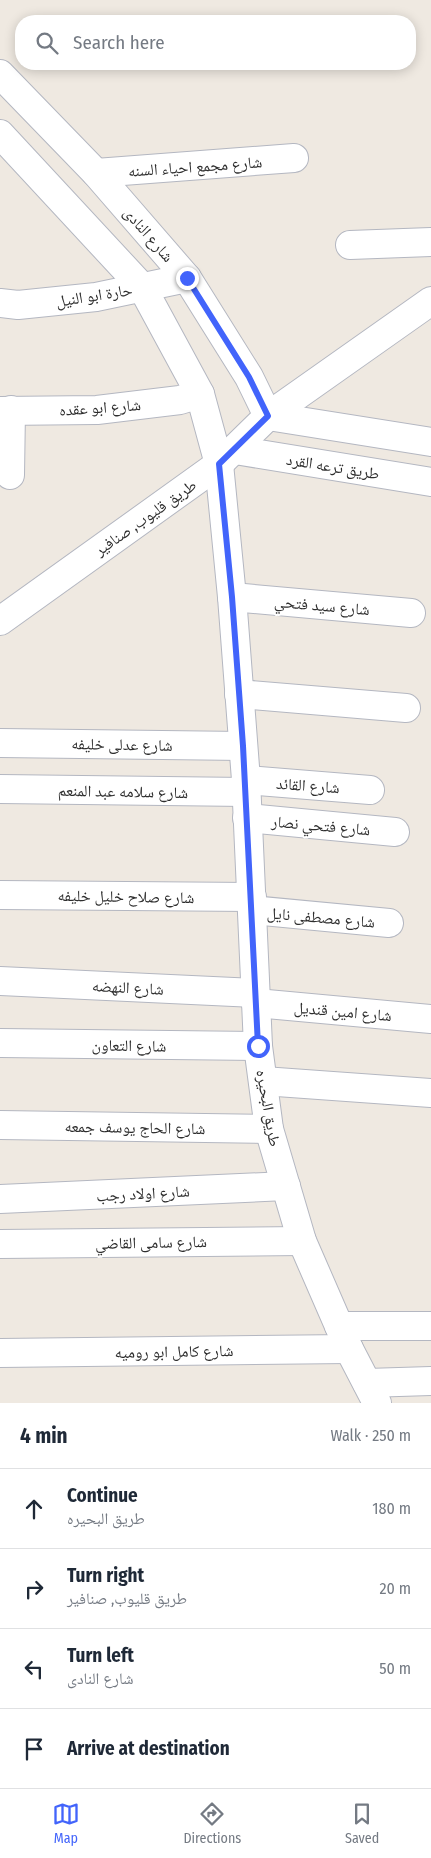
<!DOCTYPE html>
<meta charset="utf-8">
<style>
:root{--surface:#fff;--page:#f2f2f3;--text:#1f2937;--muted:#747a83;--line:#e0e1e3;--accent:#4264fb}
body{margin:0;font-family:"Fira Sans Condensed","Noto Naskh Arabic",sans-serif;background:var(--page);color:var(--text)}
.stop{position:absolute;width:15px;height:15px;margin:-11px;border:4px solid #4264fb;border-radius:50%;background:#fff}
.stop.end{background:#4264fb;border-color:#fff;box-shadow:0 1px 5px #0008}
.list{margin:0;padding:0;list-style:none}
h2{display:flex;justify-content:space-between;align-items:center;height:65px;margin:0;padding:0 20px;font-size:21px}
h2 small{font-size:16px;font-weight:400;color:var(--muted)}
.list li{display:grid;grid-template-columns:32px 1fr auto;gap:15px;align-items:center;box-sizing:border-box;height:80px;padding:0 20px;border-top:1px solid var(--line)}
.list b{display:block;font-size:19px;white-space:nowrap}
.list p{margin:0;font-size:16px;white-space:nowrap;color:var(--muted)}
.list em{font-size:16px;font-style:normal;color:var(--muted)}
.icon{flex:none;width:28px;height:28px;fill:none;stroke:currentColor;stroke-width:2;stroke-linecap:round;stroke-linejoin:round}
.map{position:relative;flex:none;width:431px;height:1403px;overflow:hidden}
.search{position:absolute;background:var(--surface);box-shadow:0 2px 12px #0003;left:15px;right:15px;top:15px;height:55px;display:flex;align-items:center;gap:12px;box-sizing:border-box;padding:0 18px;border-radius:20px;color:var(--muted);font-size:19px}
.sheet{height:385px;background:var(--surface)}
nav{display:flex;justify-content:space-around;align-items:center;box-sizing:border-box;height:70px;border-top:1px solid var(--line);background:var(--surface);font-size:14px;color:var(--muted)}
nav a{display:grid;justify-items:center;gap:2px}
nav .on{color:var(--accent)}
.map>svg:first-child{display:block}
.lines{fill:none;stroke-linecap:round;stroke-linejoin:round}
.minor-casing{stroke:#b4b7c1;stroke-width:30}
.minor{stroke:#fff;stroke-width:28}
.route{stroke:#4264fb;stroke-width:6}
.labels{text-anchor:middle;stroke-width:4;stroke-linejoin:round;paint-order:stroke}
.street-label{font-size:16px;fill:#2e2e2e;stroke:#fff}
</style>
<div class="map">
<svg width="431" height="1403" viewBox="0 0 431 1403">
<rect width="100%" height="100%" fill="#efe9e1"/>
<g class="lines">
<defs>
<g id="minor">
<polyline points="0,74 96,173 187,278 249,377 268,416 431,442"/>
<polyline points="0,134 142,287 200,394 219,464 232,597 246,780 258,1046 269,1129 302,1241 349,1349 377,1403"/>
<polyline points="96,173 294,158"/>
<polyline points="350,245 431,242"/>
<polyline points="0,303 18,305 96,297 187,278"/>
<polyline points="0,411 97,410 180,400 200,394"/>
<polyline points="235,450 431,482"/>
<polyline points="10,475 11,410"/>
<polyline points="232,597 411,613"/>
<polyline points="0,621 219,464 268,416 431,301"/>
<polyline points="239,694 406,708"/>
<polyline points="0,743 243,746"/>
<polyline points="246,780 370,790"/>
<polyline points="0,789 246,792"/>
<polyline points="247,818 395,832"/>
<polyline points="0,895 252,897"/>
<polyline points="252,910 389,923"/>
<polyline points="0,981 255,993"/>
<polyline points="256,1003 431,1019"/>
<polyline points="0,1043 258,1046"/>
<polyline points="263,1081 431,1093"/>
<polyline points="0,1125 269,1129"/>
<polyline points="0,1199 286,1186"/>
<polyline points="0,1244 302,1241"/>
<polyline points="339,1326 431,1326"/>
<polyline points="0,1353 349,1349"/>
<polyline points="367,1383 431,1381"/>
</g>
</defs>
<use href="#minor" class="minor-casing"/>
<use href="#minor" class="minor"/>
</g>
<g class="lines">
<polyline class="route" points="187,278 249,377 268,416 219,464 232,597 243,746 258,1046"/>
</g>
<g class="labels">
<g class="street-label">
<text transform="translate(195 166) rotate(-4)" y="6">شارع مجمع احياء السنه</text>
<text transform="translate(149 234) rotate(49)" y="6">شارع النادى</text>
<text transform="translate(94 295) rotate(-9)" y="6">حارة ابو النيل</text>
<text transform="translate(100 407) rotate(-4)" y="6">شارع ابو عقده</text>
<text transform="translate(333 466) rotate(9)" y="6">طريق ترعه القرد</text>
<text transform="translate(145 517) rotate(-35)" y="6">طريق قليوب, صنافير</text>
<text transform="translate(322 605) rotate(5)" y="6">شارع سيد فتحي</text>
<text transform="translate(122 744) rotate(1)" y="6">شارع عدلى خليفه</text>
<text transform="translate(308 785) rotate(4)" y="6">شارع القائد</text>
<text transform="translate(123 791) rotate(1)" y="6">شارع سلامه عبد المنعم</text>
<text transform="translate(321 825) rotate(5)" y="6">شارع فتحي نصار</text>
<text transform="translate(126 896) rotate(1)" y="6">شارع صلاح خليل خليفه</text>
<text transform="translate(321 917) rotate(5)" y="6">شارع مصطفى نايل</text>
<text transform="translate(128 987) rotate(3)" y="6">شارع النهضه</text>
<text transform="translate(343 1011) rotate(5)" y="6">شارع امين قنديل</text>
<text transform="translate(129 1045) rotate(1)" y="6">شارع التعاون</text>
<text transform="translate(269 1108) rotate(80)" y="6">طريق البحيره</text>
<text transform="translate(135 1127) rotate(1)" y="6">شارع الحاج يوسف جمعه</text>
<text transform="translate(143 1193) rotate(-3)" y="6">شارع اولاد رجب</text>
<text transform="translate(151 1242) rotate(-1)" y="6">شارع سامى القاضي</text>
<text transform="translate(174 1351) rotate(-1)" y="6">شارع كامل ابو روميه</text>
</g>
</g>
</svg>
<div class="stop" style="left:258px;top:1046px"></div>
<div class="stop end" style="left:187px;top:278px"></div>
<div class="search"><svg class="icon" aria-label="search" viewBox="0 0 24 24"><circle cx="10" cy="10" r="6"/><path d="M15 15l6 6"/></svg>Search here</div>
</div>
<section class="sheet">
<h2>4 min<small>Walk · 250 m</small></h2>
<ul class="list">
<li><svg class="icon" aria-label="ahead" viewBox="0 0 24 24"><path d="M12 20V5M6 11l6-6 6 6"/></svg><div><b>Continue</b><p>طريق البحيره</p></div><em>180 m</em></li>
<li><svg class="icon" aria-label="right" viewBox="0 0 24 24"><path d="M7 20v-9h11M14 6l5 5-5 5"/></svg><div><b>Turn right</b><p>طريق قليوب, صنافير</p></div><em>20 m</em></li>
<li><svg class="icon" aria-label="left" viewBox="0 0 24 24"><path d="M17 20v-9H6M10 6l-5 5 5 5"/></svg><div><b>Turn left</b><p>شارع النادى</p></div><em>50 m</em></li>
<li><svg class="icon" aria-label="arrive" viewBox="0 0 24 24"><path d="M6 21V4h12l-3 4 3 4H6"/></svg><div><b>Arrive at destination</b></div></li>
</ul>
</section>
<nav>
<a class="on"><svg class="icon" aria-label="map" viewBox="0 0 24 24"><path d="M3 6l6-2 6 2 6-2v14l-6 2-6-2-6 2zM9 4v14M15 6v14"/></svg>Map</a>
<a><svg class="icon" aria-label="directions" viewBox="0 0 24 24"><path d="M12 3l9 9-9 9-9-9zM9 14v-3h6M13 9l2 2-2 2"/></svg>Directions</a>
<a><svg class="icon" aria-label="saved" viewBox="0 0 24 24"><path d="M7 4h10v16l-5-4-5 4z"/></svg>Saved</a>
</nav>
